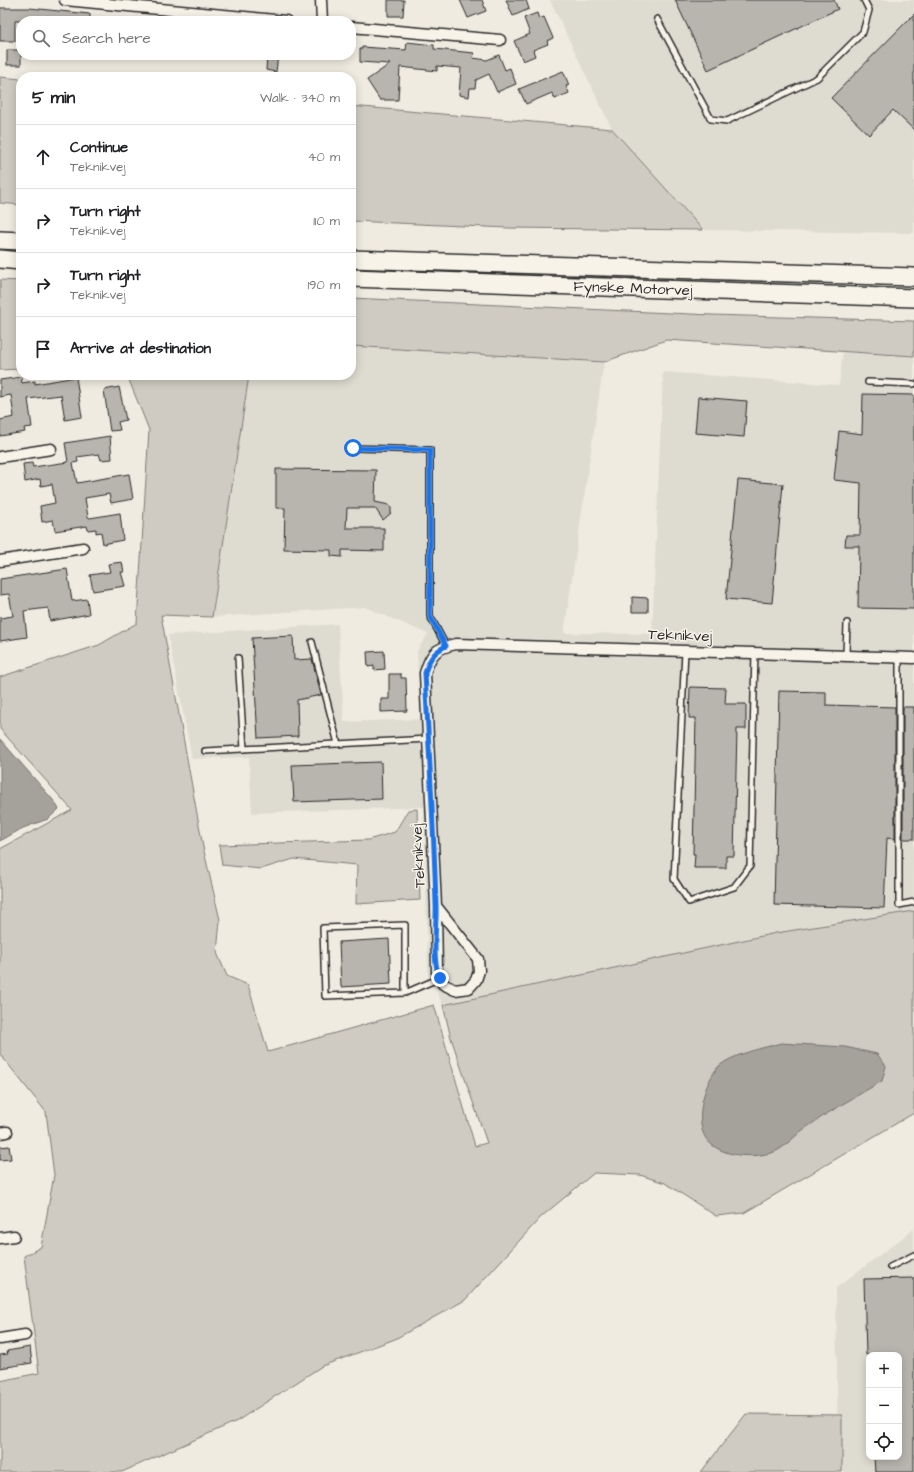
<!DOCTYPE html>
<meta charset="utf-8">
<style>
:root{--surface:#fff;--page:#f2f2f2;--text:#202124;--muted:#757577;--line:#e0e0e0}
body{margin:0;font-family:"Architects Daughter",sans-serif;background:var(--page);color:var(--text)}
.controls{position:absolute;right:12px;bottom:12px;display:grid;overflow:hidden;border-radius:8px;box-shadow:0 2px 10px #0003}
.controls button{width:36px;height:36px;display:grid;place-items:center;padding:0;border:0;border-bottom:1px solid var(--line);background:var(--surface);color:var(--text);font:20px sans-serif}
.stop{position:absolute;width:12px;height:12px;margin:-9px;border:3px solid #1a73e8;border-radius:50%;background:#fff}
.stop.end{background:#1a73e8;border-color:#fff;box-shadow:0 1px 4px #0008}
.list{margin:0;padding:0;list-style:none}
h2{display:flex;justify-content:space-between;align-items:center;height:52px;margin:0;padding:0 16px;font-size:17px}
h2 small{font-size:13px;font-weight:400;color:var(--muted)}
.list li{display:grid;grid-template-columns:26px 1fr auto;gap:12px;align-items:center;box-sizing:border-box;height:64px;padding:0 16px;border-top:1px solid var(--line)}
.list b{display:block;font-size:15px;white-space:nowrap}
.list p{margin:0;font-size:13px;white-space:nowrap;color:var(--muted)}
.list em{font-size:13px;font-style:normal;color:var(--muted)}
.icon{flex:none;width:22px;height:22px;fill:none;stroke:currentColor;stroke-width:2;stroke-linecap:round;stroke-linejoin:round}
.map{position:relative;flex:none;width:914px;height:1472px;overflow:hidden}
.search{position:absolute;background:var(--surface);box-shadow:0 2px 10px #0003;left:16px;top:16px;width:340px;height:44px;display:flex;align-items:center;gap:10px;box-sizing:border-box;padding:0 14px;border-radius:16px;color:var(--muted);font-size:15px}
.panel{position:absolute;background:var(--surface);box-shadow:0 2px 10px #0003;left:16px;top:72px;width:340px;height:308px;border-radius:16px}
.map>svg:first-child{display:block}
.built{fill:#dedbd1;fill-rule:evenodd}
.green{fill:#cfcbc2;stroke:#7d7b76}
.water{fill:#a4a29a;stroke:#74726e}
.building{fill:#b8b5ae;stroke:#2b2b2b}
.lines{fill:none;stroke-linecap:round;stroke-linejoin:round}
.lane-casing{stroke:#2b2b2b;stroke-width:8}
.street-casing{stroke:#2b2b2b;stroke-width:13}
.highway-casing{stroke:#2b2b2b;stroke-width:20}
.lane{stroke:#f7f3e8;stroke-width:5}
.street{stroke:#f7f3e8;stroke-width:10}
.highway{stroke:#f7f3e8;stroke-width:17}
.route{stroke:#1a73e8;stroke-width:5}
.labels{text-anchor:middle;stroke-width:3;stroke-linejoin:round;paint-order:stroke}
.street-label{font-size:15px;fill:#2b2b2b;stroke:#f7f3e8}
</style>
<div class="map">
<svg width="914" height="1472" viewBox="0 0 914 1472">
<rect width="100%" height="100%" fill="#efebe0"/>
<filter id="ink" filterUnits="userSpaceOnUse"><feTurbulence type="fractalNoise" baseFrequency=".025" numOctaves="2"/><feDisplacementMap in="SourceGraphic" scale="8" xChannelSelector="R" yChannelSelector="G"/><feConvolveMatrix kernelMatrix="1 2 1 2 8 2 1 2 1" color-interpolation-filters="sRGB"/></filter>
<g filter="url(#ink)">
<g class="built">
<polygon points="550,0 914,0 914,233 703,230 612,129"/>
<polygon points="351,346 604,362 564,633 652,634 663,372 839,385 843,351 914,356 914,911 776,933 443,1005 428,973 424,807 252,813 249,757 192,759 168,635 338,624 344,722 420,719 417,651 428,634 365,607 212,617 249,375 351,375"/>
<path d="M914,1229V1472H838L836,1288ZM869,1355H899V1457H869Z"/>
</g>
<g class="green">
<polygon points="0,77 21,79 21,205 0,203"/>
<polygon points="351,106 612,129 703,230 508,228 351,221"/>
<polygon points="0,280 21,281 21,369 0,370"/>
<polygon points="351,298 712,315 914,321 914,356 666,340 604,362 351,346"/>
<polygon points="127,375 249,375 212,617 161,615 203,847 220,920 217,953 227,976 248,985 268,1052 434,1005 475,1146 487,1143 451,1038 443,1005 776,933 914,911 914,1113 744,1213 716,1216 665,1183 640,1175 594,1173 541,1217 465,1300 395,1339 322,1366 237,1421 122,1472 0,1472 0,1381 39,1373 24,1256 41,1247 54,1175 46,1112 0,1054 0,849 72,810 0,729 0,677 99,645 137,623 149,430"/>
<polygon points="417,809 420,900 356,904 357,865 294,859 261,869 222,865 219,845 368,840 395,832 408,810"/>
<polygon points="746,1414 842,1415 842,1472 701,1472"/>
</g>
<g class="water">
<polygon points="0,739 53,800 59,809 48,819 23,828 0,841"/>
<path d="M781,1043L845,1047L877,1054L886,1066L882,1081C857,1096 831,1110 807,1127C797,1133 784,1149 774,1152C753,1159 717,1157 705,1137C694,1118 705,1081 719,1066C733,1054 763,1048 781,1043Z"/>
</g>
<g class="building">
<polygon points="388,0 404,0 403,16 388,16"/>
<polygon points="460,0 482,0 486,11 468,18"/>
<polygon points="506,0 526,0 529,9 513,16"/>
<polygon points="675,0 834,0 838,9 708,70"/>
<polygon points="0,8 29,8 90,14 90,21 15,21 15,41 0,41"/>
<polygon points="537,13 539,19 544,17 553,38 547,41 548,44 533,50 535,56 523,61 514,41 530,34 524,18"/>
<polygon points="914,14 914,130 893,110 869,135 831,98"/>
<polygon points="407,42 434,45 434,49 474,53 473,58 487,60 499,55 505,70 510,68 516,84 497,92 489,74 476,80 475,88 470,88 469,97 459,95 461,68 437,66 437,71 400,67 398,100 380,100 367,80 390,64 360,62 360,49 362,49 362,47 406,50"/>
<rect x="7" y="50" width="14" height="15"/>
<polygon points="267,55 278,55 276,72 266,70"/>
<polygon points="563,71 569,85 566,86 569,93 555,99 552,93 526,104 519,89"/>
<polygon points="21,377 22,383 35,381 35,384 76,377 82,417 65,420 61,395 28,399 32,427 24,428 25,432 0,436 0,420 14,417 11,395 0,397 0,380"/>
<polygon points="119,387 126,420 118,422 120,430 110,431 104,390"/>
<polygon points="863,394 914,395 914,609 858,608 859,546 845,546 846,535 860,535 861,483 834,480 839,431 862,434"/>
<polygon points="698,397 747,401 744,437 695,433"/>
<polygon points="110,436 112,459 101,460 99,454 77,457 78,462 73,463 77,483 129,474 133,499 111,503 109,494 85,498 88,517 90,518 120,513 123,540 103,544 101,532 96,533 96,529 88,530 87,526 55,531 53,520 42,522 40,506 55,503 52,484 41,486 40,479 25,482 23,464 32,463 33,467 68,462 65,443"/>
<polygon points="276,469 376,470 375,502 389,505 391,508 391,513 383,520 375,508 347,508 346,528 384,528 384,551 342,550 342,557 331,556 331,550 284,549 285,508 276,508"/>
<polygon points="738,480 783,484 772,603 726,599"/>
<polygon points="122,562 124,572 121,572 125,586 93,591 90,575 110,572 108,564"/>
<polygon points="67,569 72,601 87,599 89,614 50,621 48,608 24,611 27,637 0,641 0,618 13,616 9,594 0,595 0,579"/>
<polygon points="632,597 648,598 648,612 632,612"/>
<polygon points="293,636 294,660 312,659 321,695 297,700 298,736 258,738 252,638"/>
<polygon points="384,651 385,669 374,670 374,666 368,667 367,652"/>
<polygon points="389,674 401,674 401,678 406,678 407,711 381,712 381,699 389,699"/>
<polygon points="690,687 726,688 725,704 746,704 746,729 737,729 734,856 726,856 726,868 694,868 695,854 693,854 696,718 689,718"/>
<polygon points="779,691 826,692 826,705 895,707 895,839 887,838 884,908 774,905"/>
<rect x="903" y="707" width="11" height="132"/>
<polygon points="381,762 382,799 294,802 292,765"/>
<polygon points="389,939 391,984 341,987 339,942"/>
<polygon points="9,1146 11,1159 0,1160 0,1147"/>
<polygon points="914,1278 914,1472 875,1472 874,1457 899,1457 899,1355 866,1355 864,1279"/>
<polygon points="30,1347 32,1363 0,1368 0,1355 8,1354 7,1351"/>
</g>
<g class="lines">
<defs>
<g id="lane">
<polyline points="657,19 711,119 727,121 817,78 863,32 869,10 864,0"/>
<polyline points="868,382 914,384"/>
<polyline points="353,448 430,450 430,616 446,646"/>
<polyline points="312,642 338,744"/>
<polyline points="685,651 674,879 689,902 734,887 750,866 755,652"/>
<polyline points="846,655 847,623"/>
<polyline points="899,657 899,905 914,902"/>
<polyline points="238,658 244,749"/>
<polyline points="205,751 428,739"/>
<polyline points="405,993 405,925 323,928 325,996 405,993 440,978"/>
<polyline points="890,1267 914,1255"/>
</g>
<g id="street">
<polyline points="65,0 286,21"/>
<polyline points="321,0 322,21"/>
<polyline points="351,27 500,40"/>
<polyline points="0,457 51,449"/>
<polyline points="0,561 83,548"/>
<path d="M436,906L478,959L479,971L476,980L469,988L455,990L443,984L437,972L436,906L425,673C431,653 436,648 456,644L914,658"/>
<polyline points="0,1133 7,1132"/>
<polyline points="0,1238 14,1236"/>
<polyline points="0,1339 25,1335"/>
</g>
<g id="highway">
<polyline points="0,240 21,241"/>
<polyline points="0,259 21,261"/>
<polyline points="351,259 914,277"/>
<polyline points="351,278 914,298"/>
</g>
</defs>
<use href="#lane" class="lane-casing"/>
<use href="#street" class="street-casing"/>
<use href="#highway" class="highway-casing"/>
<use href="#lane" class="lane"/>
<use href="#street" class="street"/>
<use href="#highway" class="highway"/>
</g>
</g>
<g class="lines" filter="url(#ink)">
<path class="route" d="M353,448L430,450V616L446,646C433,652 429,660 425,673C429,750 434,828 436,905C437,925 431,960 440,978"/>
</g>
<g class="labels">
<g class="street-label">
<text transform="translate(633 288) rotate(2)" y="5">Fynske Motorvej</text>
<text transform="translate(680 635) rotate(2)" y="5">Teknikvej</text>
<text transform="translate(418 856) rotate(-93)" y="5">Teknikvej</text>
</g>
</g>
</svg>
<div class="controls">
<button>+</button>
<button>−</button>
<button><svg class="icon" aria-label="locate" viewBox="0 0 24 24"><circle cx="12" cy="12" r="6"/><path d="M12 2v4M12 18v4M2 12h4M18 12h4"/></svg></button>
</div>
<div class="stop" style="left:353px;top:448px"></div>
<div class="stop end" style="left:440px;top:978px"></div>
<div class="search"><svg class="icon" aria-label="search" viewBox="0 0 24 24"><circle cx="10" cy="10" r="6"/><path d="M15 15l6 6"/></svg>Search here</div>
<section class="panel">
<h2>5 min<small>Walk · 340 m</small></h2>
<ul class="list">
<li><svg class="icon" aria-label="ahead" viewBox="0 0 24 24"><path d="M12 20V5M6 11l6-6 6 6"/></svg><div><b>Continue</b><p>Teknikvej</p></div><em>40 m</em></li>
<li><svg class="icon" aria-label="right" viewBox="0 0 24 24"><path d="M7 20v-9h11M14 6l5 5-5 5"/></svg><div><b>Turn right</b><p>Teknikvej</p></div><em>110 m</em></li>
<li><svg class="icon" aria-label="right" viewBox="0 0 24 24"><path d="M7 20v-9h11M14 6l5 5-5 5"/></svg><div><b>Turn right</b><p>Teknikvej</p></div><em>190 m</em></li>
<li><svg class="icon" aria-label="arrive" viewBox="0 0 24 24"><path d="M6 21V4h12l-3 4 3 4H6"/></svg><div><b>Arrive at destination</b></div></li>
</ul>
</section>
</div>
